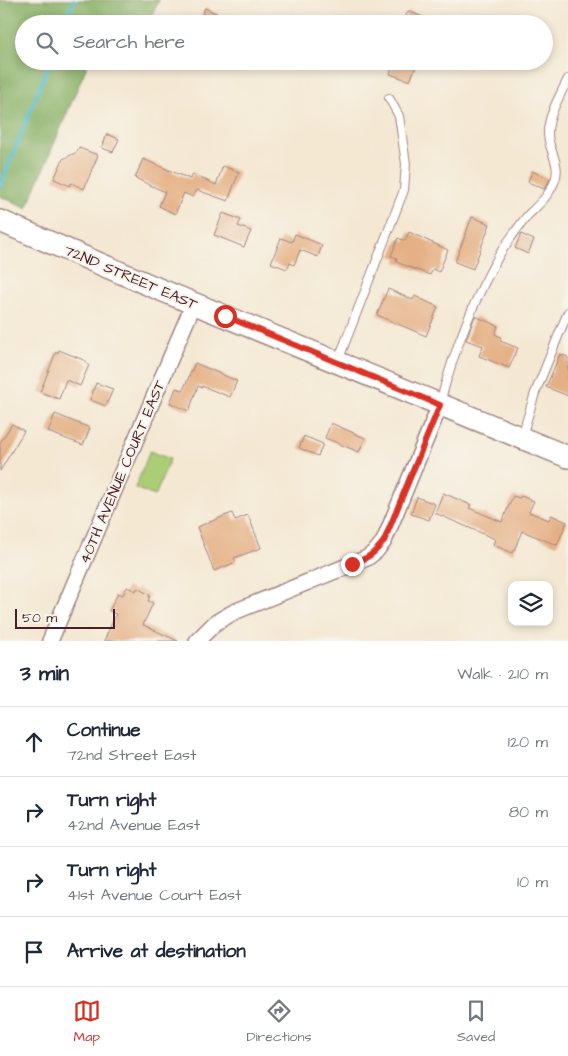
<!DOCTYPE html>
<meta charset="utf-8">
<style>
:root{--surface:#fff;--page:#f2f2f3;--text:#1f2937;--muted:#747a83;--line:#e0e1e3;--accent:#d93025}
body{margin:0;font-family:"Architects Daughter",sans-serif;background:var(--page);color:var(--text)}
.controls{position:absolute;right:15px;bottom:15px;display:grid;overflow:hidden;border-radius:10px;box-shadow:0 2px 8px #0003}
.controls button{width:45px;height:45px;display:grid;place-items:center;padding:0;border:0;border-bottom:1px solid var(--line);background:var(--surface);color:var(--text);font:25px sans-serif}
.scale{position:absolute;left:15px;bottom:12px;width:100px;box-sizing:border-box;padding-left:5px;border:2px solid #4a1f2b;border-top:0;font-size:14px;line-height:18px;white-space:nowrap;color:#4a1f2b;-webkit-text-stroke:4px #f7f3e8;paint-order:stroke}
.stop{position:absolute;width:15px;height:15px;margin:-11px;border:4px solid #d93025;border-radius:50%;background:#fff}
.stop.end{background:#d93025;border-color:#fff;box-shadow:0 1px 5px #0008}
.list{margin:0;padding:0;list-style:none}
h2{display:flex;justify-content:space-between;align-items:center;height:65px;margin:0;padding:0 20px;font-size:21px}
h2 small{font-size:16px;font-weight:400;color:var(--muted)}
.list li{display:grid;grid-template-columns:32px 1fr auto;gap:15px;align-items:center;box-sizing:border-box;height:70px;padding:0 20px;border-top:1px solid var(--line)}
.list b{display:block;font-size:19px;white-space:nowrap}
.list p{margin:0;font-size:16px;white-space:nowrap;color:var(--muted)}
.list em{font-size:16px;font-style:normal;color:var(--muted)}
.icon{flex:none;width:28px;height:28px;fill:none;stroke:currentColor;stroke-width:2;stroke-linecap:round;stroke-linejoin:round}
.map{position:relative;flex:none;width:568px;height:641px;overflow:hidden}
.search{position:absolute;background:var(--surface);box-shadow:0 2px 8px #0003;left:15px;right:15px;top:15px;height:55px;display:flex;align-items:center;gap:12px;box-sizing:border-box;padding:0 18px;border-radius:28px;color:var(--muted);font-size:19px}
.sheet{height:345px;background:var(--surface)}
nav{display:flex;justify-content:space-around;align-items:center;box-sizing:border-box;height:70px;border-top:1px solid var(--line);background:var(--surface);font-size:14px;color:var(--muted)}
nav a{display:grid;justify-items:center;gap:2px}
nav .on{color:var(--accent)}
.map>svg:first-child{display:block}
.green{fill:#aacd75;stroke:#7a7650}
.forest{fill:#87b066;stroke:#686848}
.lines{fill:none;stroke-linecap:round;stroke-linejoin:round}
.stream{stroke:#4db9c9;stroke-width:4}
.building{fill:#e5b085}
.service-casing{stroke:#9f847f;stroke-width:10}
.minor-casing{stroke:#9f847f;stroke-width:18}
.secondary-casing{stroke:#9f847f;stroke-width:24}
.service{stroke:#fff;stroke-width:8}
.minor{stroke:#fff;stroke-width:15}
.secondary{stroke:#fff;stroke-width:21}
.route{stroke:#d93025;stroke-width:6}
.labels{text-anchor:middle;stroke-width:4;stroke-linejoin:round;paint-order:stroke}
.street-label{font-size:15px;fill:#4a1f2b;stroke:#f7f3e8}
</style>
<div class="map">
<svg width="568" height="641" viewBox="0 0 568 641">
<rect width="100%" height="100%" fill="#f7f3e8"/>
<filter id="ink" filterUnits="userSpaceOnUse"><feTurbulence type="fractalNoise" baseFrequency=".02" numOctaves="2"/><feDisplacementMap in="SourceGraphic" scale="10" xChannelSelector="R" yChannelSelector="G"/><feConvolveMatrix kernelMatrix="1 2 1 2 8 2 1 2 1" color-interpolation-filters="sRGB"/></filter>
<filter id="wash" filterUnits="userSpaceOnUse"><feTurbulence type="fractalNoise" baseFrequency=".0096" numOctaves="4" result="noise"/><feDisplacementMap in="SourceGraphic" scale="20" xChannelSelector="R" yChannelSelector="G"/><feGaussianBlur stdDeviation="1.12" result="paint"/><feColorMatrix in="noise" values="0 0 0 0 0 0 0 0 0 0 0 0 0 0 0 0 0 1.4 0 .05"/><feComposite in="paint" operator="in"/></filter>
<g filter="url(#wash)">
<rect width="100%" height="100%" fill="#f4e8d3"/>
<polygon class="green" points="150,451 170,459 155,496 135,488"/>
<polygon class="forest" points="0,0 159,0 148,24 24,24 24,61 89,61 27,208 0,196"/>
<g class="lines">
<g class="stream">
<polyline points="64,24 74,0"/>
<polyline points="0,187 50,61"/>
</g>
</g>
<g id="blocks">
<g class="building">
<polygon points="205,8 218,14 214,24 198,24"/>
<polygon points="408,11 438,23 438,24 403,24"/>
<polygon points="395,61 418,61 410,81 390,74"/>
<polygon points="107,134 119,139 113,152 102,148"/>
<polygon points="79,148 98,155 84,189 71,183 70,186 54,179 63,159 77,152"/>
<polygon points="143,159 190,179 193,174 216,185 223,166 239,172 228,201 197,190 193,197 184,193 175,214 159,206 165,192 135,178"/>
<polygon points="532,171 550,179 544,189 528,182"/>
<polygon points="223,213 241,220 238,226 251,231 244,247 214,235"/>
<polygon points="472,217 490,224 473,269 455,262"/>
<polygon points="409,232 448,250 439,272 433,269 430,275 396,262 397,258 391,256 398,238 405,241"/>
<polygon points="295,234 322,245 318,257 300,250 294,265 290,263 287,269 271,263 281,238 292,242"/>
<polygon points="521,234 534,240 528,254 515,248"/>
<polygon points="388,289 413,300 415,296 438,307 426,336 377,315"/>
<polygon points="475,316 498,326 495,334 501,337 500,341 518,348 509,368 479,356 483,346 466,340"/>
<polygon points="59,350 86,361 85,363 89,365 80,386 66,380 59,399 40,392 56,352 58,353"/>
<polygon points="560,354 568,357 568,396 546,387"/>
<polygon points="195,363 237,381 230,397 202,386 202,388 198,386 189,411 170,403 176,388 183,390"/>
<polygon points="96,383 113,389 106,406 90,400"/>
<polygon points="55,414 90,428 83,445 48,432"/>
<polygon points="331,423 365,438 359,452 325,438"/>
<polygon points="12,424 24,431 0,471 0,443"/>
<polygon points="304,436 323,444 318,456 299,448"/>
<polygon points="443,493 471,505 469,508 502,522 513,496 520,498 521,496 534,501 529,512 549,520 551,515 567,522 557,545 522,531 513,553 493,545 495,539 435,513"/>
<polygon points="417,497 435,504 429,520 411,514"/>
<polygon points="232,513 235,520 248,515 261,548 234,558 236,562 214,571 197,527"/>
<polygon points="127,587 136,591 137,588 150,595 148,601 153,603 143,625 178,641 104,641 116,614 109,611 118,593 123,595"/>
</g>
</g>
</g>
<g filter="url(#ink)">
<use href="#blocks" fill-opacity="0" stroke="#9f847f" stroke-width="1"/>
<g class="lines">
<defs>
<g id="service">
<polyline points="338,361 404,190 406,164 399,116 389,98"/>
<path d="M440,403C454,351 474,298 501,252C509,240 519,226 528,215C538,205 548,197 554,183C563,165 547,149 548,132C548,116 561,93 568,79"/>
<polyline points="522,436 535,393 568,312"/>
</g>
<g id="minor">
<polyline points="50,641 194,303"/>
<polyline points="197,641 215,623 234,612 367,558 376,551 384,541 440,405"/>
</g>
<polyline id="secondary" points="0,221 161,290 568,457"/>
</defs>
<use href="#service" class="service-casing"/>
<use href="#minor" class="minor-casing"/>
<use href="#secondary" class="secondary-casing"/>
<use href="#service" class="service"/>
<use href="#minor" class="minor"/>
<use href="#secondary" class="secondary"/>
</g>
</g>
<g class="lines" filter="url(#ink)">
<path class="route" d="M225,316L440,405L384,541C375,553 367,559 352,564"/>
</g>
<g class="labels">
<g class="street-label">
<text transform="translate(131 277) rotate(23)" y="5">72ND STREET EAST</text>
<text transform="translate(122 472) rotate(-67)" y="5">40TH AVENUE COURT EAST</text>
</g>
</g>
</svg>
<div class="controls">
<button><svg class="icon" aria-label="layers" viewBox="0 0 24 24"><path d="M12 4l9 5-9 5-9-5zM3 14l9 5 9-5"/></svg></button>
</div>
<div class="scale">50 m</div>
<div class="stop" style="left:225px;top:316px"></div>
<div class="stop end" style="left:352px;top:564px"></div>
<div class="search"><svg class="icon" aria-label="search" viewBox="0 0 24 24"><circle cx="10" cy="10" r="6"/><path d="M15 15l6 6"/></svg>Search here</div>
</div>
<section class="sheet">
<h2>3 min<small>Walk · 210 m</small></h2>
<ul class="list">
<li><svg class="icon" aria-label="ahead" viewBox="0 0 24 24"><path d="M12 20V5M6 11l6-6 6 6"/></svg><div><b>Continue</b><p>72nd Street East</p></div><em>120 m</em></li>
<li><svg class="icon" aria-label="right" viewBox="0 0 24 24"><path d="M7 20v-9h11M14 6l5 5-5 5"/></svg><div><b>Turn right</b><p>42nd Avenue East</p></div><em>80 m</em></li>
<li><svg class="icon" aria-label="right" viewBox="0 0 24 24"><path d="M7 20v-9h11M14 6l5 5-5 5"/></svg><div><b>Turn right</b><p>41st Avenue Court East</p></div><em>10 m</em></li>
<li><svg class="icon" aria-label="arrive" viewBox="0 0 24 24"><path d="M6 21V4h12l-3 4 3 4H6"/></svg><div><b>Arrive at destination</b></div></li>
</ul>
</section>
<nav>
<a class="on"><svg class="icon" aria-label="map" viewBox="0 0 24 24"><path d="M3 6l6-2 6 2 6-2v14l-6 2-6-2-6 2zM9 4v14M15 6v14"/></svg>Map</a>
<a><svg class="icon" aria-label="directions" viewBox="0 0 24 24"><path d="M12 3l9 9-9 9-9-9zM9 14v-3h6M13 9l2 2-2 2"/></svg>Directions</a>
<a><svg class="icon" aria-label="saved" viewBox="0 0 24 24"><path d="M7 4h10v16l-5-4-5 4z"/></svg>Saved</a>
</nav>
